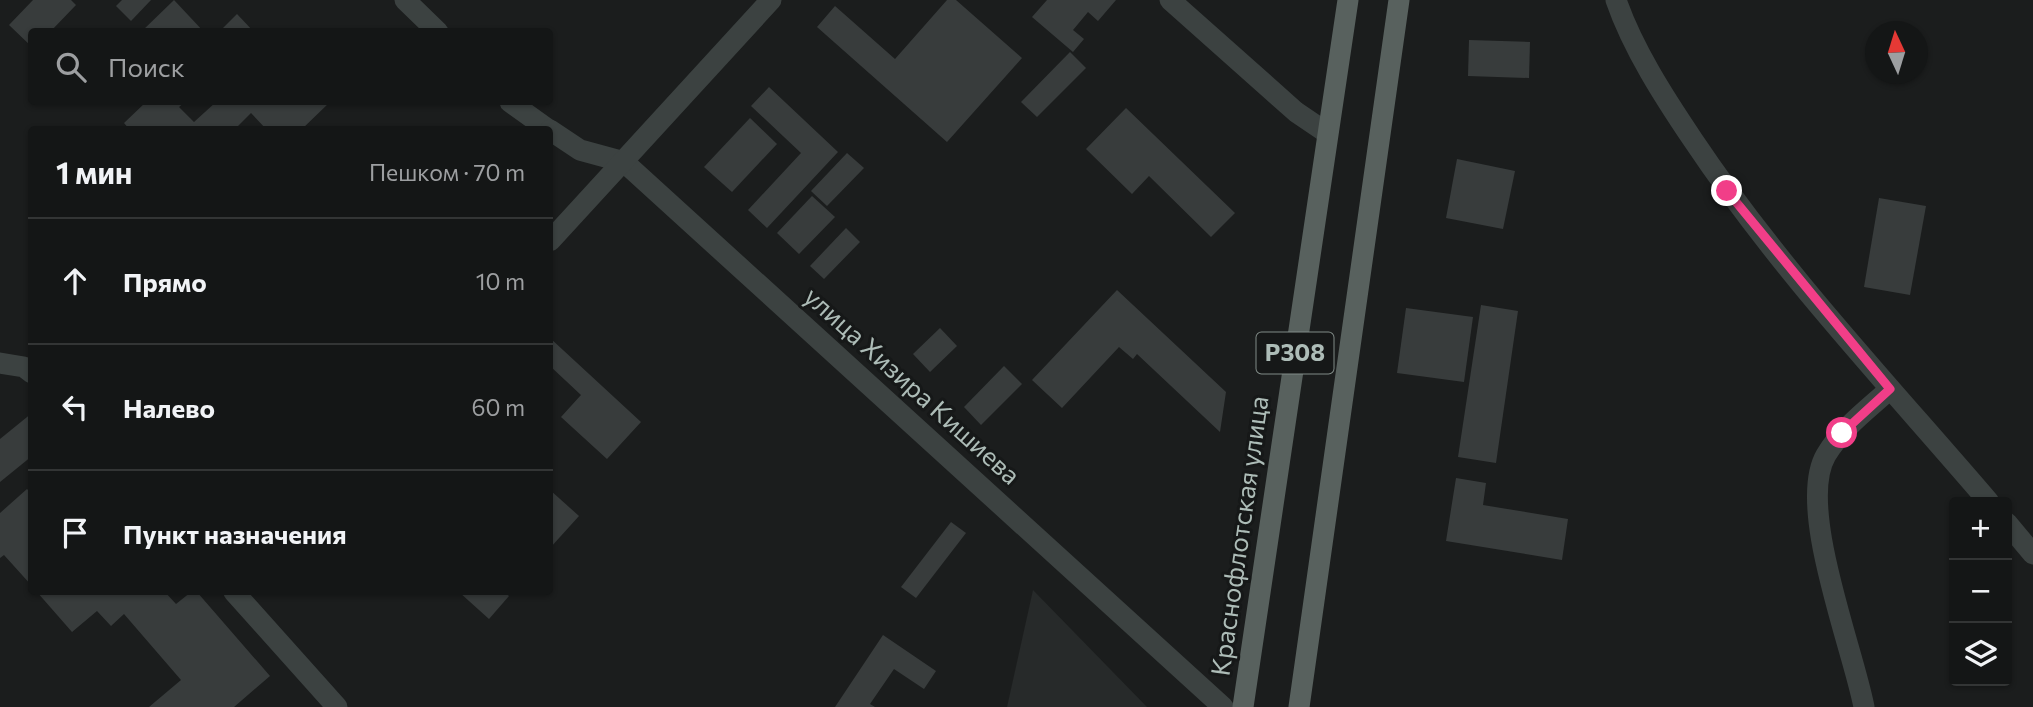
<!DOCTYPE html>
<html lang="ru">
<meta charset="utf-8">
<style>
:root{--surface:#141616;--page:#212323;--text:#f1f3f6;--muted:#9d9fa1;--line:#333535}
body{margin:0;font-family:Commissioner,sans-serif;background:var(--page);color:var(--text)}
.controls{position:absolute;right:21px;bottom:21px;display:grid;overflow:hidden;border-radius:7px;box-shadow:0 2px 5px #0004}
.controls button{width:63px;height:63px;display:grid;place-items:center;padding:0;border:0;border-bottom:2px solid var(--line);background:var(--surface);color:var(--text);font:35px sans-serif}
.compass{position:absolute;left:1865px;top:21px;width:63px;height:63px;border-radius:50%;background:var(--surface);box-shadow:0 2px 5px #0004;rotate:356deg}
.stop{position:absolute;width:21px;height:21px;margin:-16px;border:5px solid #f13e88;border-radius:50%;background:#fff}
.stop.end{background:#f13e88;border-color:#fff;box-shadow:0 2px 7px #0008}
.list{margin:0;padding:0;list-style:none}
h2{display:flex;justify-content:space-between;align-items:center;height:91px;margin:0;padding:0 28px;font-size:30px}
h2 small{font-size:23px;font-weight:400;color:var(--muted)}
.list li{display:grid;grid-template-columns:46px 1fr auto;gap:21px;align-items:center;box-sizing:border-box;height:126px;padding:0 28px;border-top:2px solid var(--line)}
.list b{display:block;font-size:26px;white-space:nowrap}
.list em{font-size:23px;font-style:normal;color:var(--muted)}
.icon{flex:none;width:38px;height:38px;fill:none;stroke:currentColor;stroke-width:2;stroke-linecap:round;stroke-linejoin:round}
.map{position:relative;flex:none;width:2033px;height:707px;overflow:hidden}
.search{position:absolute;background:var(--surface);box-shadow:0 2px 5px #0004;left:28px;top:28px;width:525px;height:77px;display:flex;align-items:center;gap:18px;box-sizing:border-box;padding:0 24px;border-radius:7px;color:var(--muted);font-size:26px}
.panel{position:absolute;background:var(--surface);box-shadow:0 2px 5px #0004;left:28px;top:126px;width:525px;height:469px;border-radius:7px}
.map>svg:first-child{display:block}
.built{fill:#272a2a}
.building{fill:#383c3c}
.lines{fill:none;stroke-linecap:round;stroke-linejoin:round}
.minor{stroke:#3c4241;stroke-width:21}
.major{stroke:#58615e;stroke-width:21}
.route{stroke:#f13e88;stroke-width:9}
.labels{text-anchor:middle;stroke-width:6;stroke-linejoin:round;paint-order:stroke}
.shield{fill:#161818;stroke:#808b87;stroke-width:2}
.shield-label{font-size:24px;font-weight:bold;fill:#adbcb7}
.street-label{font-size:26px;fill:#adbcb7;stroke:#161818}
</style>
<div class="map">
<svg width="2033" height="707" viewBox="0 0 2033 707">
<rect width="100%" height="100%" fill="#1b1d1d"/>
<polygon class="built" points="1033,590 1147,707 1007,707"/>
<g class="building">
<polygon points="33,0 71,0 76,5 50,32 32,32 32,47 9,25"/>
<polygon points="122,0 151,0 131,21 116,6"/>
<polygon points="174,0 204,32 141,32"/>
<polygon points="947,0 956,0 1022,58 947,142 817,27 835,6 895,59"/>
<polygon points="1047,0 1116,0 1098,21 1088,12 1073,30 1084,39 1073,52 1032,17"/>
<polygon points="237,14 254,32 219,32"/>
<polygon points="1469,40 1530,42 1529,78 1468,76"/>
<polygon points="1070,52 1086,68 1037,117 1021,102"/>
<polygon points="769,87 838,152 767,228 748,210 801,153 751,106"/>
<polygon points="146,102 185,102 179,107 194,122 216,102 330,102 301,130 267,130 251,113 234,130 130,130 124,123"/>
<polygon points="1126,108 1235,213 1211,237 1149,176 1132,194 1086,149"/>
<polygon points="750,118 777,144 732,192 704,167"/>
<polygon points="847,153 864,168 827,206 811,191"/>
<polygon points="1457,159 1515,171 1503,229 1446,218"/>
<polygon points="812,196 835,217 799,254 777,233"/>
<polygon points="1879,198 1926,206 1910,295 1864,287"/>
<polygon points="846,228 860,242 824,279 810,266"/>
<polygon points="1117,290 1226,392 1220,432 1137,354 1133,359 1119,347 1062,408 1032,380"/>
<polygon points="1481,305 1518,311 1496,463 1458,457"/>
<polygon points="1406,308 1473,317 1464,382 1397,373"/>
<polygon points="940,328 957,346 930,372 913,354"/>
<polygon points="550,338 641,422 607,459 561,417 581,395 550,366"/>
<polygon points="1004,366 1022,384 981,425 964,407"/>
<polygon points="32,413 32,456 0,482 0,439"/>
<polygon points="1456,478 1486,483 1483,505 1568,519 1562,560 1446,541"/>
<polygon points="27,489 32,494 32,586 4,555 0,558 0,513"/>
<polygon points="550,490 579,516 550,548"/>
<polygon points="951,522 966,533 916,598 901,587"/>
<polygon points="37,592 165,592 176,604 191,592 197,592 270,676 234,707 149,707 181,680 124,614 111,626 97,611 72,632"/>
<polygon points="459,592 504,592 509,596 489,619"/>
<polygon points="883,635 936,671 924,689 894,669 870,704 875,707 835,707"/>
</g>
<g class="lines">
<g class="minor">
<polyline points="405,0 438,32"/>
<polyline points="1170,0 1296,112 1327,133"/>
<path d="M1616,0C1633,49 1664,97 1693,140C1780,270 1888,384 1989,502"/>
<polyline points="510,102 549,130"/>
<polyline points="550,130 580,150 624,162 1223,707"/>
<polyline points="550,241 771,0"/>
<polyline points="0,363 24,367 32,373"/>
<polyline points="2007,523 2033,554"/>
<polyline points="234,592 337,707"/>
<path d="M1864,707C1853,648 1796,506 1826,455C1842,428 1867,410 1890,389"/>
</g>
<g class="major">
<polyline points="1243,707 1348,0"/>
<polyline points="1299,707 1399,0"/>
</g>
</g>
<g class="lines">
<polyline class="route" points="1727,191 1890,389 1842,433"/>
</g>
<g class="labels">
<rect class="shield" x="1256.5" y="332.5" width="77" height="41" rx="5"/>
<g class="shield-label">
<text x="1295" y="361">P308</text>
</g>
<g class="street-label">
<text transform="translate(912 386) rotate(42)" y="9">улица Хизира Кишиева</text>
<text transform="translate(1240 536) rotate(-82)" y="9">Краснофлотская улица</text>
</g>
</g>
</svg>
<div class="controls">
<button>+</button>
<button>−</button>
<button><svg class="icon" aria-label="layers" viewBox="0 0 24 24"><path d="M12 4l9 5-9 5-9-5zM3 14l9 5 9-5"/></svg></button>
</div>
<svg class="compass" viewBox="-18 -18 36 36"><path d="M0-13l5 13h-10z" fill="#e53935"/><path d="M0 13l5-13h-10z" fill="#9d9fa1"/></svg>
<div class="stop" style="left:1842px;top:433px"></div>
<div class="stop end" style="left:1727px;top:191px"></div>
<div class="search"><svg class="icon" aria-label="search" viewBox="0 0 24 24"><circle cx="10" cy="10" r="6"/><path d="M15 15l6 6"/></svg>Поиск</div>
<section class="panel">
<h2>1 мин<small>Пешком · 70 m</small></h2>
<ul class="list">
<li><svg class="icon" aria-label="ahead" viewBox="0 0 24 24"><path d="M12 20V5M6 11l6-6 6 6"/></svg><div><b>Прямо</b></div><em>10 m</em></li>
<li><svg class="icon" aria-label="left" viewBox="0 0 24 24"><path d="M17 20v-9H6M10 6l-5 5 5 5"/></svg><div><b>Налево</b></div><em>60 m</em></li>
<li><svg class="icon" aria-label="arrive" viewBox="0 0 24 24"><path d="M6 21V4h12l-3 4 3 4H6"/></svg><div><b>Пункт назначения</b></div></li>
</ul>
</section>
</div>
